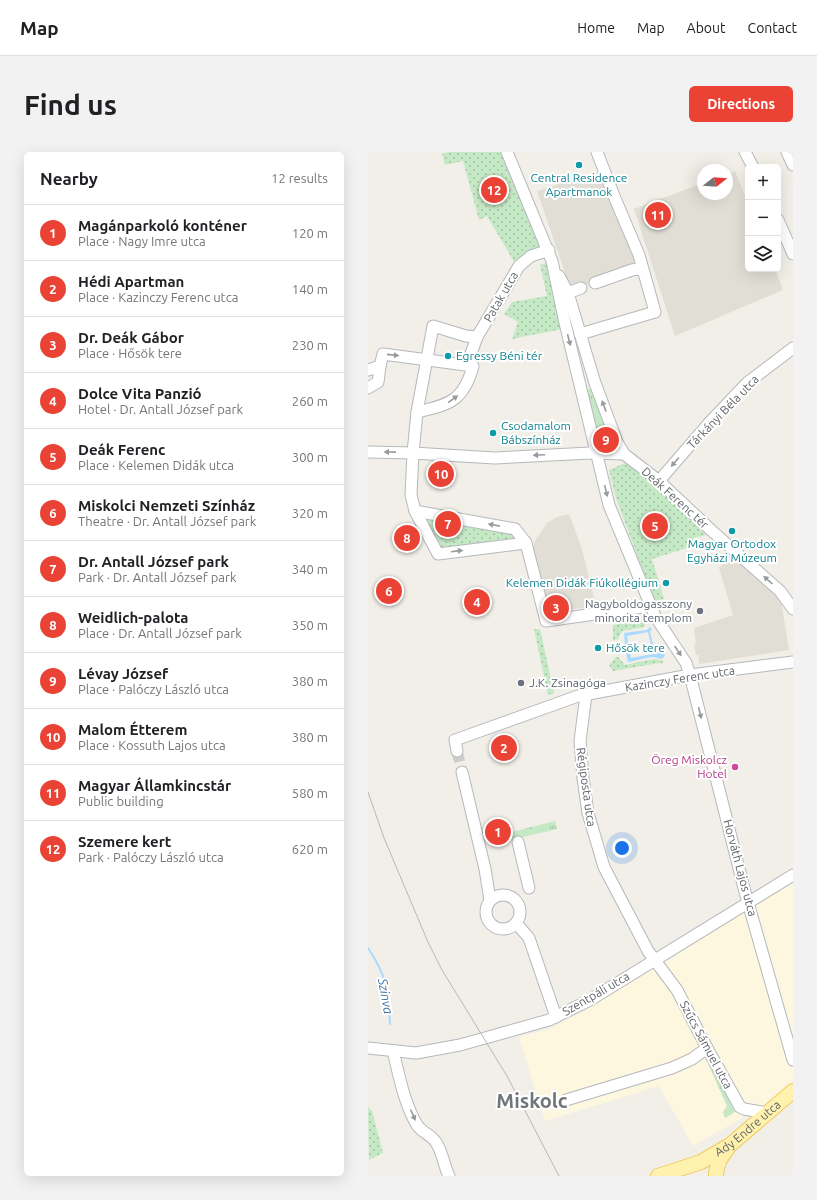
<!DOCTYPE html>
<meta charset="utf-8">
<style>
:root{--surface:#fff;--page:#f2f2f2;--text:#202124;--muted:#757577;--line:#e0e0e0;--accent:#ea4335}
body{margin:0;font-family:Ubuntu,sans-serif;background:var(--page);color:var(--text)}
.controls{position:absolute;right:12px;top:12px;display:grid;overflow:hidden;border-radius:6px;box-shadow:0 4px 16px #0002}
.controls button{width:36px;height:36px;display:grid;place-items:center;padding:0;border:0;border-bottom:1px solid var(--line);background:var(--surface);color:var(--text);font:20px sans-serif}
.compass{position:absolute;left:329px;top:12px;width:36px;height:36px;border-radius:50%;background:var(--surface);box-shadow:0 4px 16px #0002;rotate:73deg}
.you{position:absolute;left:254px;top:696px;width:14px;height:14px;margin:-10px;border:3px solid #fff;border-radius:50%;background:#1a73e8;box-shadow:0 0 0 6px #1a73e833}
.badge{display:grid;place-items:center;width:26px;height:26px;border-radius:50%;background:var(--accent);color:#fff;font-size:13px;font-weight:700}
.pin{position:absolute;translate:-50% -50%;border:2px solid #fff;box-shadow:0 1px 4px #0006}
.list{margin:0;padding:0;list-style:none}
h2{display:flex;justify-content:space-between;align-items:center;height:52px;margin:0;padding:0 16px;font-size:17px}
h2 small{font-size:13px;font-weight:400;color:var(--muted)}
.list li{display:grid;grid-template-columns:26px 1fr auto;gap:12px;align-items:center;box-sizing:border-box;height:56px;padding:0 16px;border-top:1px solid var(--line)}
.list b{display:block;font-size:15px;white-space:nowrap}
.list p{margin:0;font-size:13px;white-space:nowrap;color:var(--muted)}
.list em{font-size:13px;font-style:normal;color:var(--muted)}
.icon{flex:none;width:22px;height:22px;fill:none;stroke:currentColor;stroke-width:2;stroke-linecap:round;stroke-linejoin:round}
.map{position:relative;flex:none;width:425px;height:1024px;overflow:hidden;border-radius:6px}
header{display:flex;align-items:center;gap:24px;box-sizing:border-box;height:56px;padding:0 20px;background:var(--surface);border-bottom:1px solid var(--line)}
header strong{font-size:19px}
nav{display:flex;gap:22px;margin-inline-start:auto;font-size:14px}
.intro{display:flex;align-items:center;justify-content:space-between;box-sizing:border-box;height:96px;padding:0 24px}
h1{margin:0;font-size:28px}
.button{padding:10px 18px;border-radius:6px;background:var(--accent);color:#fff;font-size:14px;font-weight:700}
main{display:flex;gap:24px;padding:0 24px}
aside{flex:1;background:var(--surface);border-radius:6px;box-shadow:0 4px 16px #0002}
.map>svg:first-child{display:block}
.commercial{fill:#fef7e0}
.education{fill:#e1ded6}
.grass{fill:url(#grass-tufts)}
.park{fill:url(#park-dots)}
.water{fill:#aadaff;fill-rule:evenodd}
.lines{fill:none;stroke-linecap:round;stroke-linejoin:round}
.stream{stroke:#aadaff;stroke-width:2}
.minor-tunnel{stroke:#ccccc8;stroke-width:11;stroke-dasharray:11 5.5;stroke-linecap:butt}
.minor-casing{stroke:#b5b8bc;stroke-width:13}
.major-casing{stroke:#f2c960;stroke-width:16}
.minor{stroke:#fff;stroke-width:11}
.major{stroke:#fff2af;stroke-width:14}
.tram{stroke:#b6b7b8;stroke-width:1}
.oneway{fill:#979a9d}
.culture-dot{fill:#0f9aa8;stroke:#fff;stroke-width:1.5}
.worship-dot{fill:#6b7280;stroke:#fff;stroke-width:1.5}
.hotel-dot{fill:#d1479c;stroke:#fff;stroke-width:1.5}
.labels{text-anchor:middle;stroke-width:4;stroke-linejoin:round;paint-order:stroke}
.culture-label{font-size:12px;fill:#0d838f;stroke:#fff;text-anchor:start}
.street-label{font-size:12px;fill:#5f6368;stroke:#fff}
.worship-label{font-size:12px;fill:#5b616d;stroke:#fff;text-anchor:end}
.hotel-label{font-size:12px;fill:#b23c85;stroke:#fff;text-anchor:end}
.water-label{font-size:13px;font-style:italic;fill:#4174aa;stroke:#fff}
.town-label{font-size:20px;font-weight:bold;fill:#70757a;stroke:#fff}
</style>
<header>
<strong>Map</strong>
<nav><a>Home</a><a>Map</a><a>About</a><a>Contact</a></nav>
</header>
<div class="intro"><h1>Find us</h1><a class="button">Directions</a></div>
<main>
<aside>
<h2>Nearby<small>12 results</small></h2>
<ul class="list">
<li><span class="badge">1</span><div><b>Magánparkoló konténer</b><p>Place · Nagy Imre utca</p></div><em>120 m</em></li>
<li><span class="badge">2</span><div><b>Hédi Apartman</b><p>Place · Kazinczy Ferenc utca</p></div><em>140 m</em></li>
<li><span class="badge">3</span><div><b>Dr. Deák Gábor</b><p>Place · Hősök tere</p></div><em>230 m</em></li>
<li><span class="badge">4</span><div><b>Dolce Vita Panzió</b><p>Hotel · Dr. Antall József park</p></div><em>260 m</em></li>
<li><span class="badge">5</span><div><b>Deák Ferenc</b><p>Place · Kelemen Didák utca</p></div><em>300 m</em></li>
<li><span class="badge">6</span><div><b>Miskolci Nemzeti Színház</b><p>Theatre · Dr. Antall József park</p></div><em>320 m</em></li>
<li><span class="badge">7</span><div><b>Dr. Antall József park</b><p>Park · Dr. Antall József park</p></div><em>340 m</em></li>
<li><span class="badge">8</span><div><b>Weidlich-palota</b><p>Place · Dr. Antall József park</p></div><em>350 m</em></li>
<li><span class="badge">9</span><div><b>Lévay József</b><p>Place · Palóczy László utca</p></div><em>380 m</em></li>
<li><span class="badge">10</span><div><b>Malom Étterem</b><p>Place · Kossuth Lajos utca</p></div><em>380 m</em></li>
<li><span class="badge">11</span><div><b>Magyar Államkincstár</b><p>Public building</p></div><em>580 m</em></li>
<li><span class="badge">12</span><div><b>Szemere kert</b><p>Park · Palóczy László utca</p></div><em>620 m</em></li>
</ul>
</aside>
<div class="map">
<svg width="425" height="1024" viewBox="0 0 425 1024">
<defs>
<pattern id="grass-tufts" width="24" height="20" patternUnits="userSpaceOnUse"><rect width="24" height="20" fill="#c5e8c5"/><path d="M3 7l-1-3M5 7V3M7 7l1-3M15 17l-1-3M17 17v-4M19 17l1-3" fill="none" stroke="#a3c0a4"/></pattern>
<pattern id="park-dots" width="8" height="8" patternUnits="userSpaceOnUse"><rect width="8" height="8" fill="#c5e8c5"/><path d="M2 2h.1M6 6h.1" fill="none" stroke="#a3c0a4" stroke-width="1.8" stroke-linecap="round"/></pattern>
</defs>
<rect width="100%" height="100%" fill="#f1efe8"/>
<polygon class="commercial" points="425,726 425,930 395,954 325,994 291,934 177,969 151,885 181,877 214,860 294,809 332,788 378,754"/>
<g class="education">
<polygon points="232,19 271,113 203,138 169,39"/>
<polygon points="367,19 380,51 380,117 407,117 415,138 307,184 266,57 335,31 335,42 359,42 359,22"/>
<polygon points="201,362 214,397 228,454 190,459 178,452 162,407 167,389 179,371 189,365"/>
<polygon points="365,400 412,442 421,498 331,512 330,503 328,503 326,493 328,492 326,476 365,463 351,416"/>
</g>
<g class="grass">
<path d="M223,236H226L246,290C242,298 234,298 230,290L219,238Z"/>
<polygon points="187,669 189,677 134,690 132,683"/>
<polygon points="339,904 367,960 357,966 355,960 359,954 337,905"/>
</g>
<g class="park">
<polygon points="80,0 133,0 175,97 155,103 148,113 119,64 111,68 95,9 77,13 74,2"/>
<polygon points="180,110 194,177 144,187 150,170 136,162 144,150 179,144 172,113"/>
<polygon points="257,311 287,331 338,383 326,386 328,393 284,407 296,447 286,449 248,346 241,318"/>
<polygon points="54,362 147,383 148,389 75,397"/>
<polygon points="282,466 282,470 278,471 276,475 254,479 250,487 245,489 245,473"/>
<polygon points="166,477 172,477 186,541 180,543"/>
<polygon points="248,505 250,505 257,513 286,507 295,509 294,512 291,511 245,519 241,513"/>
<polygon points="0,955 4,959 15,1001 1,1008"/>
</g>
<path class="water" d="M282,475L284,477L282,480L286,496L288,497H292L297,501L296,505C292,509 290,505 284,505C276,506 268,509 260,510L257,496L246,500V493L252,495L257,494L256,481L279,478ZM280,480L285,502L263,506L259,484Z"/>
<g class="lines">
<path class="stream" d="M0,796C19,824 20,838 22,872"/>
<polyline class="minor-tunnel" points="89,599 94,620"/>
<defs>
<g id="minor">
<polyline points="139,0 184,109 197,171 241,353 287,464 318,511 322,523 377,740 425,908"/>
<polyline points="377,0 385,15"/>
<polyline points="419,0 425,13"/>
<polyline points="410,68 425,102"/>
<polyline points="191,124 200,141 227,231 249,290 256,302 291,329 344,379 412,439 425,457"/>
<polyline points="227,131 264,118 270,117 275,119"/>
<polyline points="200,141 213,136"/>
<polyline points="212,182 287,160 271,103 246,44 229,0"/>
<polyline points="109,185 98,184 65,174 49,260 45,301 43,343 47,359 70,402 158,391"/>
<polyline points="99,213 109,185 151,114 163,104 181,98"/>
<path d="M0,218L12,214L15,202L105,214C96,248 82,253 49,260"/>
<polyline points="0,236 10,230 12,214"/>
<polyline points="0,300 45,301 127,306 222,301 256,302"/>
<polyline points="291,329 341,271 379,231 425,196"/>
<polyline points="47,359 147,377 158,391 178,469 282,454"/>
<polyline points="218,543 212,589 215,626 220,661 236,715 280,799 309,838 339,896 372,955 376,957 400,961"/>
<polyline points="89,599 87,588 210,544 322,523 425,510"/>
<polyline points="94,620 117,717 122,748"/>
<polyline points="150,690 161,736"/>
<circle cx="135" cy="760" r="17"/>
<polyline points="148,771 161,786 188,865"/>
<polyline points="0,896 48,901 92,893 181,868 222,848 425,723"/>
<path d="M25,899C31,923 36,951 49,973C54,981 65,983 69,992C75,1002 76,1014 81,1024"/>
<polyline points="198,948 304,916 324,907 339,896"/>
</g>
<g id="major">
<path id="s1" d="M290,1024L333,1010L362,993L425,939"/>
<path d="M348,1024C348,1012 353,1005 360,996"/>
</g>
</defs>
<use href="#minor" class="minor-casing"/>
<use href="#major" class="major-casing"/>
<use href="#minor" class="minor"/>
<use href="#major" class="major"/>
<polyline class="tram" points="0,640 16,686 60,790 74,818 139,924 191,1024"/>
</g>
<defs><path id="oneway-solid" d="M-6-.8H1V-3.2L6.5 0L1 3.2V.8H-6Z"/></defs>
<g class="oneway">
<use href="#oneway-solid" transform="translate(201 188) rotate(76)"/>
<use href="#oneway-solid" transform="translate(25 203) rotate(6)"/>
<use href="#oneway-solid" transform="translate(85 247) rotate(-36)"/>
<use href="#oneway-solid" transform="translate(236 254) rotate(-111)"/>
<use href="#oneway-solid" transform="translate(22 300) rotate(-179)"/>
<use href="#oneway-solid" transform="translate(171 303) rotate(177)"/>
<use href="#oneway-solid" transform="translate(307 310) rotate(131)"/>
<use href="#oneway-solid" transform="translate(238 339) rotate(77)"/>
<use href="#oneway-solid" transform="translate(126 373) rotate(-169)"/>
<use href="#oneway-solid" transform="translate(89 399) rotate(-7)"/>
<use href="#oneway-solid" transform="translate(400 428) rotate(-138)"/>
<use href="#oneway-solid" transform="translate(310 499) rotate(56)"/>
<use href="#oneway-solid" transform="translate(332 561) rotate(76)"/>
<use href="#oneway-solid" transform="translate(45 963) rotate(66)"/>
</g>
<g class="culture-dot">
<circle cx="211" cy="13" r="4"/>
<circle cx="80" cy="204" r="4"/>
<circle cx="125" cy="281" r="4"/>
<circle cx="364" cy="379" r="4"/>
<circle cx="298" cy="431" r="4"/>
<circle cx="230" cy="496" r="4"/>
</g>
<g class="worship-dot">
<circle cx="332" cy="459" r="4"/>
<circle cx="153" cy="531" r="4"/>
</g>
<circle class="hotel-dot" cx="367" cy="615" r="4"/>
<g class="labels">
<g class="culture-label">
<text x="211" y="30" text-anchor="middle">Central Residence<tspan x="211" dy="14">Apartmanok</tspan></text>
<text x="88" y="208">Egressy Béni tér</text>
<text x="133" y="278">Csodamalom<tspan x="133" dy="14">Bábszínház</tspan></text>
<text x="364" y="396" text-anchor="middle">Magyar Ortodox<tspan x="364" dy="14">Egyházi Múzeum</tspan></text>
<text x="290" y="435" text-anchor="end">Kelemen Didák Fiúkollégium</text>
<text x="238" y="500">Hősök tere</text>
</g>
<g class="street-label">
<text transform="translate(133 145) rotate(-60)" y="4">Patak utca</text>
<text transform="translate(355 260) rotate(-46)" y="4">Tárkányi Béla utca</text>
<text transform="translate(307 346) rotate(42)" y="4">Deák Ferenc tér</text>
<text transform="translate(312 527) rotate(-9)" y="4">Kazinczy Ferenc utca</text>
<text transform="translate(218 635) rotate(82)" y="4">Régiposta utca</text>
<text transform="translate(372 716) rotate(75)" y="4">Horváth Lajos utca</text>
<text transform="translate(228 842) rotate(-30)" y="4">Szentpáli utca</text>
<text transform="translate(338 893) rotate(62)" y="4">Szűcs Sámuel utca</text>
<text dy="4" stroke="none"><textPath href="#s1" startOffset="103">Ady Endre utca</textPath></text>
</g>
<g class="worship-label">
<text x="324" y="456">Nagyboldogasszony<tspan x="324" dy="14">minorita templom</tspan></text>
<text x="161" y="535" text-anchor="start">J.K. Zsinagóga</text>
</g>
<g class="hotel-label">
<text x="359" y="612">Öreg Miskolcz<tspan x="359" dy="14">Hotel</tspan></text>
</g>
<g class="water-label">
<text transform="translate(18 844) rotate(80)" y="5">Szinva</text>
</g>
<g class="town-label">
<text x="164" y="956">Miskolc</text>
</g>
</g>
</svg>
<div class="controls">
<button>+</button>
<button>−</button>
<button><svg class="icon" aria-label="layers" viewBox="0 0 24 24"><path d="M12 4l9 5-9 5-9-5zM3 14l9 5 9-5"/></svg></button>
</div>
<svg class="compass" viewBox="-18 -18 36 36"><path d="M0-13l5 13h-10z" fill="#e53935"/><path d="M0 13l5-13h-10z" fill="#757577"/></svg>
<div class="you"></div>
<div class="pin badge" style="left:130px;top:680px">1</div>
<div class="pin badge" style="left:136px;top:596px">2</div>
<div class="pin badge" style="left:188px;top:456px">3</div>
<div class="pin badge" style="left:109px;top:450px">4</div>
<div class="pin badge" style="left:287px;top:374px">5</div>
<div class="pin badge" style="left:21px;top:439px">6</div>
<div class="pin badge" style="left:80px;top:372px">7</div>
<div class="pin badge" style="left:39px;top:386px">8</div>
<div class="pin badge" style="left:238px;top:288px">9</div>
<div class="pin badge" style="left:73px;top:322px">10</div>
<div class="pin badge" style="left:290px;top:63px">11</div>
<div class="pin badge" style="left:126px;top:38px">12</div>
</div>
</main>
